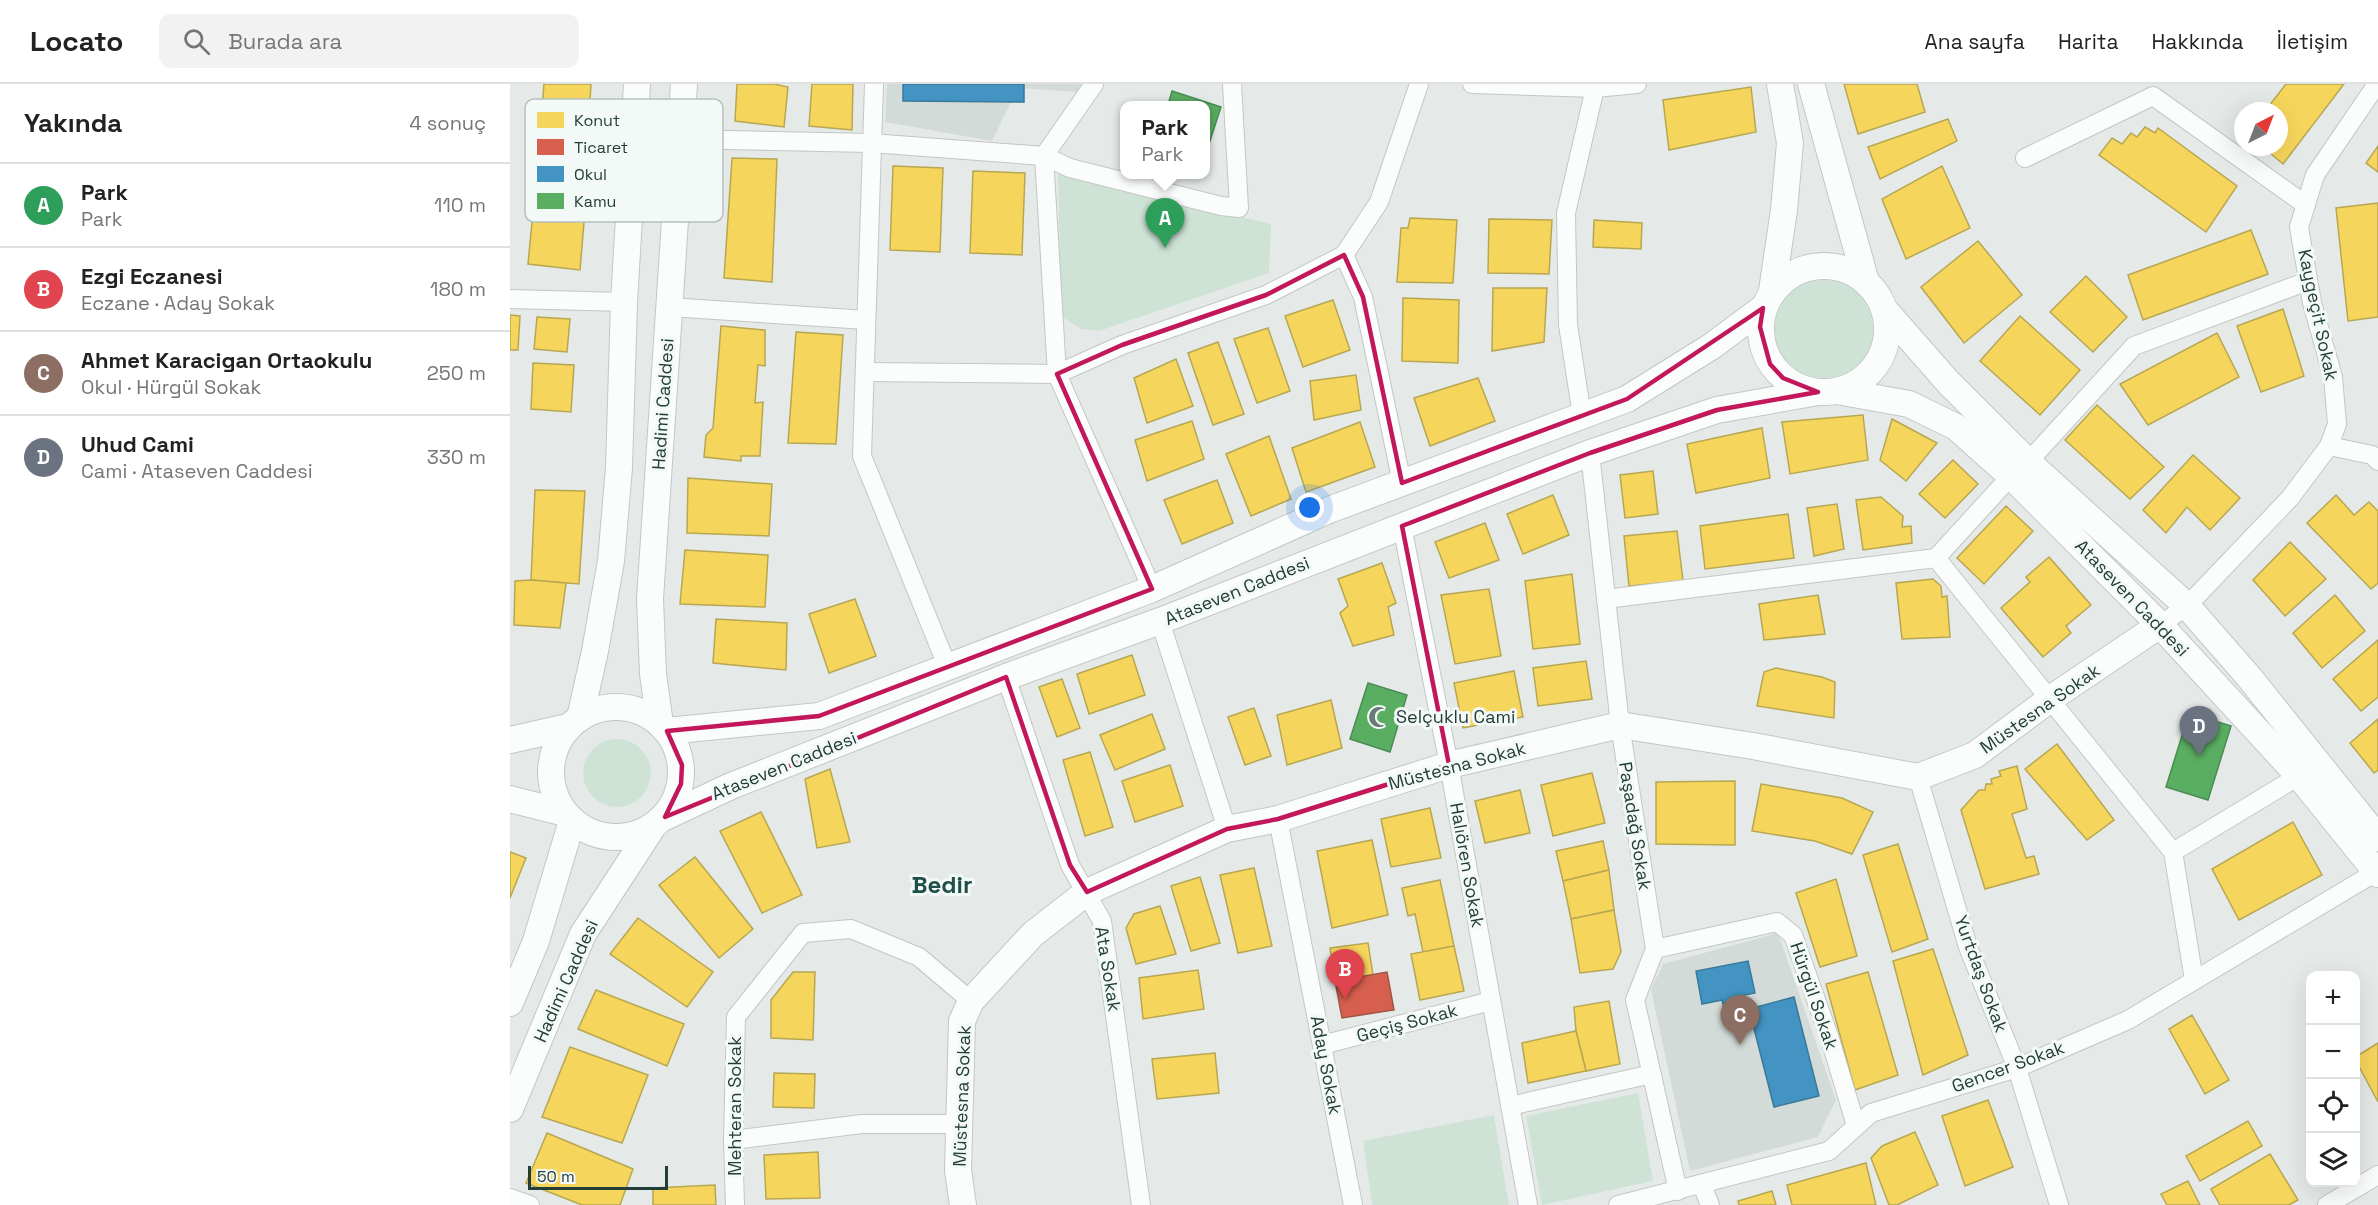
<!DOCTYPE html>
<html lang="tr">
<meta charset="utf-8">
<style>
:root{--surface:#fff;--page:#f2f2f2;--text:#222;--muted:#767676;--line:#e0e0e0;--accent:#111827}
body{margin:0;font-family:"Space Grotesk",sans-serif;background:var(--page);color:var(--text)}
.controls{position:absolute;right:18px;bottom:18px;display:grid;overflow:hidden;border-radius:12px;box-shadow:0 6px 24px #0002}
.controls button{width:54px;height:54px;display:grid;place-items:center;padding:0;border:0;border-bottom:2px solid var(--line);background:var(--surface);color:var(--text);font:30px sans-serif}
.compass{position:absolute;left:1724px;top:18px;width:54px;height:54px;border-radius:50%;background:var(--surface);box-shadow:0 6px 24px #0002;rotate:42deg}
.scale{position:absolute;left:18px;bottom:15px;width:140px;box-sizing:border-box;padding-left:6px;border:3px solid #233d39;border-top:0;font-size:16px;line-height:21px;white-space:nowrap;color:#233d39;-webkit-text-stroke:4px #f3f9f7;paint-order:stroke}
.you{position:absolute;left:800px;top:424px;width:21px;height:21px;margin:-15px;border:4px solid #fff;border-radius:50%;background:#1a73e8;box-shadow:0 0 0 9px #1a73e833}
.badge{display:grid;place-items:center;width:39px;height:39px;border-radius:50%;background:var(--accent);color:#fff;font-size:20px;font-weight:700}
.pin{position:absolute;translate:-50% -50px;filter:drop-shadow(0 2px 3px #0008)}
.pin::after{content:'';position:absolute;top:32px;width:21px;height:18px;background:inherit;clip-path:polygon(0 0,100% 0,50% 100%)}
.popup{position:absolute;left:610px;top:17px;width:90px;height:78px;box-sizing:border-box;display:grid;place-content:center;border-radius:12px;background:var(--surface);filter:drop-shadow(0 2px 4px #0005);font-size:20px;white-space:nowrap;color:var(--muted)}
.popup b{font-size:22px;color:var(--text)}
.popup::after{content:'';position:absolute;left:50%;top:100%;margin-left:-12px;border:12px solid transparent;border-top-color:var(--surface)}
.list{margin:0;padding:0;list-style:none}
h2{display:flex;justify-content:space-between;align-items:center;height:78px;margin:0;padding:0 24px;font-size:26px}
h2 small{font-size:20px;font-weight:400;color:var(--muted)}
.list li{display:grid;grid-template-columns:39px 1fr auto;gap:18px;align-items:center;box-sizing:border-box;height:84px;padding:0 24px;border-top:2px solid var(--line)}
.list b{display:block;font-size:22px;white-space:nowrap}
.list p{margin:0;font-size:20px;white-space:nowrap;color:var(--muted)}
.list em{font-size:20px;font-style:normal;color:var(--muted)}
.icon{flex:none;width:33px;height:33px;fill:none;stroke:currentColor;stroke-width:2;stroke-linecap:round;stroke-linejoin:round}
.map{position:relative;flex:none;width:1868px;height:1121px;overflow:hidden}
header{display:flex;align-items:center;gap:36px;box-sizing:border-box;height:84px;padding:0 30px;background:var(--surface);border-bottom:2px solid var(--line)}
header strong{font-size:28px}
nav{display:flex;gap:33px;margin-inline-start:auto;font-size:21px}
.search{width:420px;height:54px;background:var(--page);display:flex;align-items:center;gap:15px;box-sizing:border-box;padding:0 21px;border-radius:12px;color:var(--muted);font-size:22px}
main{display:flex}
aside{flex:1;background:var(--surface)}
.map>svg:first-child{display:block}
.built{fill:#d3dbd8}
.green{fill:#cee3d6}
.homes{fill:#f6d55c;stroke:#b7a752;stroke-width:1.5}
.shops{fill:#d6604d;stroke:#a05647;stroke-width:1.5}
.schools{fill:#4393c3;stroke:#39799a;stroke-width:1.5}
.public{fill:#5aae61;stroke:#4a8c55;stroke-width:1.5}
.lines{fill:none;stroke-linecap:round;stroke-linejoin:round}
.street-casing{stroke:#c2c7c5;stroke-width:20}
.secondary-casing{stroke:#c0c8c5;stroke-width:28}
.street{stroke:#fbfcfc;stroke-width:18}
.secondary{stroke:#fbfcfc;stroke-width:26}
.marked{fill:none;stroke:#c2185b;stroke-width:4.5;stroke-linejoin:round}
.labels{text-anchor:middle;stroke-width:6;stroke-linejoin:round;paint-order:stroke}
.street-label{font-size:18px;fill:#233d39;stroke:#f3f9f7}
.poi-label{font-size:18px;fill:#233d39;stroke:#f3f9f7;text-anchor:start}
.district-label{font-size:24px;font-weight:bold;fill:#1f4f48;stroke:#f3f9f7}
.key{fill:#f3f9f7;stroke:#b5c1be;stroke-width:1.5}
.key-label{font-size:16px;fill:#233d39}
</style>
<header>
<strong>Locato</strong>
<div class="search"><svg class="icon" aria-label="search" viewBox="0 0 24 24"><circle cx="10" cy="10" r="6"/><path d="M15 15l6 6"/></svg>Burada ara</div>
<nav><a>Ana sayfa</a><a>Harita</a><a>Hakkında</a><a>İletişim</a></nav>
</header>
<main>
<aside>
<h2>Yakında<small>4 sonuç</small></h2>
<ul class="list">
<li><span class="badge" style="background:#2e9e5b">A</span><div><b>Park</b><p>Park</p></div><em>110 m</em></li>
<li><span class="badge" style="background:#e0444e">B</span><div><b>Ezgi Eczanesi</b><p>Eczane · Aday Sokak</p></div><em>180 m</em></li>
<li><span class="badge" style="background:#8d6e63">C</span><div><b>Ahmet Karacigan Ortaokulu</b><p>Okul · Hürgül Sokak</p></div><em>250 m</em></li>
<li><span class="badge" style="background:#6b7280">D</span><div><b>Uhud Cami</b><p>Cami · Ataseven Caddesi</p></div><em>330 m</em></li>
</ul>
</aside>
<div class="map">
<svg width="1868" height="1121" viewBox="0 0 1868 1121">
<rect width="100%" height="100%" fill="#e5eae8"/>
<g class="built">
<polygon points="377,0 575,0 570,8 508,4 482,57 375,38"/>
<polygon points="1268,849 1326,1016 1308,1053 1180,1087 1141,905 1153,880"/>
</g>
<g class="green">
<polygon points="548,89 761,140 759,189 589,247 571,245 551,232"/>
<circle cx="1314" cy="245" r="49"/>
<circle cx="107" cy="689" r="34"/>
<polygon points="1128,1009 1143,1097 1032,1121 1016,1032"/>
<polygon points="984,1031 999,1121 862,1121 853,1057"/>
</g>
<g class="homes">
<polygon points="34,0 81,0 77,66 29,59"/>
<polygon points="227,0 264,0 278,3 274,43 225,37"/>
<polygon points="302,0 343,0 342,46 299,42"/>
<polygon points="1334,0 1407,0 1415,28 1348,50"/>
<polygon points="1776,0 1834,0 1773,80 1753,63 1769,63 1769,27 1755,27"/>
<polygon points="1241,3 1246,48 1159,66 1153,16"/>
<polygon points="1438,35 1447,57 1370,95 1358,63"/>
<polygon points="1635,43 1645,49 1648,44 1727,102 1696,148 1589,71 1602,54 1612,60 1621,49 1627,53"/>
<polygon points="1868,62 1868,88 1856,79"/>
<polygon points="222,74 267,75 262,198 214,194"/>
<polygon points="28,75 79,78 70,186 18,180"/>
<polygon points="383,82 433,84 430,168 380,166"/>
<polygon points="1432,82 1460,144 1396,175 1372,115"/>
<polygon points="463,87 515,89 512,171 460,169"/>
<polygon points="1868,119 1868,233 1838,237 1826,124"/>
<polygon points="900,134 947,136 943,199 887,198 891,144 898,144"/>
<polygon points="979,135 1042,136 1039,190 978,189"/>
<polygon points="1084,136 1132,139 1131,165 1083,163"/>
<polygon points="1741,146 1758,190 1633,236 1618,191"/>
<polygon points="1468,157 1512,211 1454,259 1411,203"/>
<polygon points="1576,192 1617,233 1583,268 1540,228"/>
<polygon points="983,204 1037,204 1034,258 982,267"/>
<polygon points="893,214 949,216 948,279 892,277"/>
<polygon points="823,216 840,266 793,283 775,232"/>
<polygon points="1773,225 1794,292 1751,308 1727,242"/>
<polygon points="0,231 10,232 8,266 0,266"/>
<polygon points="1510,232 1570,286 1530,331 1470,277"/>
<polygon points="27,233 60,235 57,268 24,265"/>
<polygon points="211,242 255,246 255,282 248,281 245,319 253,318 250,372 231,372 231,377 194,373 196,351 203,344"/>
<polygon points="758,244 780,307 747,319 724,255"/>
<polygon points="286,248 333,251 326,360 278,359"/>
<polygon points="1707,249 1729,293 1638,341 1610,300"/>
<polygon points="708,258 734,330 703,341 678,269"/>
<polygon points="666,275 683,322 637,339 624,294"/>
<polygon points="23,279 64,281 61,328 21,325"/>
<polygon points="846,291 851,326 804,336 800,297"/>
<polygon points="968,294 985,337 920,362 904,314"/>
<polygon points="1587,321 1654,383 1620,415 1555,356"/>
<polygon points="1353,331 1358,376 1280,390 1272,338"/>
<polygon points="1382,335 1427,359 1396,397 1370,376"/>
<polygon points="682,337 694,375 637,397 625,356"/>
<polygon points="850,338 865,383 796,408 782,364"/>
<polygon points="1252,344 1260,394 1186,409 1177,360"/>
<polygon points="759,352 781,415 741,432 716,370"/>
<polygon points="1683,371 1730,414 1700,446 1677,423 1656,449 1633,426"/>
<polygon points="1443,376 1468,400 1435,434 1409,410"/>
<polygon points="1143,387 1148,430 1115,434 1110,391"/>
<polygon points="178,394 262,400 259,452 177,449"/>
<polygon points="707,396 723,439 672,460 654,416"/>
<polygon points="25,406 75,407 69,500 21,496"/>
<polygon points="1043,411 1059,451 1013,470 997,430"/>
<polygon points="1826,411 1844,431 1859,418 1868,427 1868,499 1861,505 1797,439"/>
<polygon points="1371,413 1393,432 1392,443 1401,442 1402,459 1353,466 1346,416"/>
<polygon points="1327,420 1334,465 1304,472 1297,424"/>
<polygon points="1496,422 1523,447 1474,500 1447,474"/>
<polygon points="1278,430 1284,474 1195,485 1190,442"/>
<polygon points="975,439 989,476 939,494 925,458"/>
<polygon points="1167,447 1173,497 1119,502 1114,452"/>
<polygon points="1780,458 1816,495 1775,532 1743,496"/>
<polygon points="175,466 258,471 255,523 170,520"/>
<polygon points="1539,473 1581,521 1556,542 1561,549 1533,573 1491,524 1520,498 1516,493"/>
<polygon points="872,479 886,519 878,523 884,551 843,562 830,529 838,522 828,495"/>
<polygon points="1062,490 1070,560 1023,565 1015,497"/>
<polygon points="1423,495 1431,502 1432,513 1437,512 1440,553 1392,555 1386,499"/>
<polygon points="21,496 56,499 50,544 4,541 5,497"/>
<polygon points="979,505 991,572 945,580 931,511"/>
<polygon points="1308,511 1315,550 1254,556 1249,520"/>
<polygon points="1825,511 1855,547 1812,584 1783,549"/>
<polygon points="345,515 366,572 319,589 299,530"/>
<polygon points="206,535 277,539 276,586 203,579"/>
<polygon points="1868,556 1868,613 1851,627 1823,595"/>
<polygon points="622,571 635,611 579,630 567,590"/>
<polygon points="1076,577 1082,615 1028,622 1023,584"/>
<polygon points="1266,584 1312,593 1325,598 1324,634 1247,622 1254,588"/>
<polygon points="1004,587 1013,633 953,644 944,599"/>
<polygon points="552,595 570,644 547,653 529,603"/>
<polygon points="821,616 832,664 777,681 767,631"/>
<polygon points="744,624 761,672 735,681 718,633"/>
<polygon points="642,630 655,665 605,686 590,651"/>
<polygon points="1868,635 1868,686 1864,689 1840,659"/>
<polygon points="1547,660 1604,736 1577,756 1515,685"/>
<polygon points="580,668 603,743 575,752 553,676"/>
<polygon points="660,681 673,722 625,738 612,697"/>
<polygon points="1507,682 1517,725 1502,730 1516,774 1524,772 1529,790 1475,805 1451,726 1469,706 1475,706 1476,700 1482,700 1481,695 1491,692 1489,687"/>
<polygon points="320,685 340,758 307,764 295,695"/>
<polygon points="1082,689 1095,739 1043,752 1031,701"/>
<polygon points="1225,697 1225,761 1146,760 1146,698"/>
<polygon points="1251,700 1332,714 1363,728 1342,770 1305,757 1242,747"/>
<polygon points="1010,706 1020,749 975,759 965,717"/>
<polygon points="920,724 931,774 881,783 871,735"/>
<polygon points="251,728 292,811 252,829 210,747"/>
<polygon points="1783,738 1812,791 1729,836 1702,785"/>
<polygon points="862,756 878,831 822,844 807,767"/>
<polygon points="1093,757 1099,786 1053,797 1046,767"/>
<polygon points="1388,760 1418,855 1382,868 1353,771"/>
<polygon points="0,768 16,774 0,814"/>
<polygon points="185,773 243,845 209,874 149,801"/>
<polygon points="744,784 762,862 728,869 710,791"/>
<polygon points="1099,786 1104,826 1061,835 1053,797"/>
<polygon points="690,793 710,859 681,867 661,802"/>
<polygon points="1326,795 1347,872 1310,883 1286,809"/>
<polygon points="930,796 944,862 913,868 905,830 898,832 892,804"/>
<polygon points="650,822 666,870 626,880 616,844 624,830"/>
<polygon points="1104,826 1111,868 1103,885 1070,889 1061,835"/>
<polygon points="128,834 203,888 177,923 100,870"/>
<polygon points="858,859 863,891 825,897 820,864"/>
<polygon points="944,862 954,907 910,916 901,870"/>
<polygon points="1423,865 1458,971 1413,991 1383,877"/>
<polygon points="688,886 694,925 633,935 629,894"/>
<polygon points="283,888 305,888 303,956 261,954 261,916"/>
<polygon points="1358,888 1388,991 1345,1006 1316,900"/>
<polygon points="86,906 174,940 157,982 68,945"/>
<polygon points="1099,917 1110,980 1076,987 1066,947 1064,923"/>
<polygon points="1682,931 1719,996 1695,1010 1659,945"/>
<polygon points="1066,947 1076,987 1018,999 1012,959"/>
<polygon points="1868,959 1868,1018 1846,977 1847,972"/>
<polygon points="60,963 138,991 112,1059 32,1033"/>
<polygon points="705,969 709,1009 647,1015 642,975"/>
<polygon points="264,989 305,990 304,1024 263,1023"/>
<polygon points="1478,1016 1503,1083 1455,1102 1432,1032"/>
<polygon points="1738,1037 1752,1062 1690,1097 1676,1072"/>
<polygon points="1405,1048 1428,1101 1387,1121 1379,1121 1361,1074 1372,1062"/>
<polygon points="37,1049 123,1085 110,1121 72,1121 16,1099"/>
<polygon points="308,1068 310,1114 256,1115 254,1071"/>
<polygon points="1760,1070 1788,1116 1779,1121 1710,1121 1701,1105"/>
<polygon points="1356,1079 1366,1121 1282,1121 1277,1101"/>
<polygon points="1678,1097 1690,1121 1657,1121 1651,1110"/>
<polygon points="205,1101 206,1121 143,1121 143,1104"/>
<polygon points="1262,1107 1266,1121 1229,1121 1228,1117"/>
</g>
<polygon class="shops" points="877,888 884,926 832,934 825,897"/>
<g class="schools">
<polygon points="393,0 514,0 514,18 393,17"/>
<polygon points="1238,877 1245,909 1225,913 1227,922 1214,924 1212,916 1192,920 1186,887"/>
<polygon points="1284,913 1309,1012 1264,1023 1239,925"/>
</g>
<g class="public">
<polygon points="662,7 711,23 696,69 696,21 658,21"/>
<polygon points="858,599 897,611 880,668 840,655"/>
<polygon points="1679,629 1721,642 1698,716 1656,703"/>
</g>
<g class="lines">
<defs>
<g id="street">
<polyline points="364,0 352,372 438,584"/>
<polyline points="584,0 534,72 547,290 642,505"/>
<polyline points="962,0 1085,4 1127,0"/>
<polyline points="170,55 361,59 534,72 560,84 711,122 729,124 722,0"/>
<polyline points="1515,74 1643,12 1796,121"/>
<polyline points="834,171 853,213 892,399"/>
<polyline points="0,215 114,218"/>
<polyline points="159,223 356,236"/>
<polyline points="355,288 547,290 612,261 756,211 834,171 869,118 909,0"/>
<polyline points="1072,332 1058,241 1056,129 1085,4"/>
<polyline points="1819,362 1862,371 1868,377"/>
<polyline points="1080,369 1110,641 1145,865 1125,916 1168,1107"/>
<polyline points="1518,378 1624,262 1798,197"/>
<polyline points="892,442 939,681 1018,1121"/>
<polyline points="1426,474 1501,392"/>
<polyline points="1096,515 1426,474 1663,768 1684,896"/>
<polyline points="650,537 717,745"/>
<polyline points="1650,541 1677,522 1780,414 1819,362 1827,340 1823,293 1802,219 1789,143 1805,91 1867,0"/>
<polyline points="496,593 560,781 592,837 631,1121"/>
<polyline points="1408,693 1458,863 1507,984 1549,1121"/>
<polyline points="768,735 843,1121"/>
<polyline points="1663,768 1789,692"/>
<polyline points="1145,865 1267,838 1283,851 1320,955 1346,1042"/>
<polyline points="812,961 981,917"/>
<polyline points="1000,1022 1142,990"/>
<polyline points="223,1056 352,1040 448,1040"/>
<polyline points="1192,1101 1200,1121"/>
<polyline points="0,1114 20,1121"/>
<polyline points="225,1121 223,1056 226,933 293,849 341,845 409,873 461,917"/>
<polyline points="1108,1121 1319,1067 1361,1029 1507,984 1618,936 1866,788"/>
<polyline points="1817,1121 1868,1091"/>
</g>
<g id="secondary">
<polyline points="1301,0 1356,198"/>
<circle cx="1314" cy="245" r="63"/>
<polyline points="1262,207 1274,126 1280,59 1270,0"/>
<polyline points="1374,225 1438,298 1518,378 1677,522 1739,593 1868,754"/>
<polyline points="1327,307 1399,320 1446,343 1501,392 1650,541 1789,692 1868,790"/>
<circle cx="106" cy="688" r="65"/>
<polyline points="70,634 85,567 101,477 109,384 114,218 127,0"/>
<polyline points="150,640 143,590 140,515 174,0"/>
<polyline points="157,647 309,632 642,505 819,426 1117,315 1202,262 1253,224"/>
<polyline points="0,656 58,643"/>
<polyline points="0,715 55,729"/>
<polyline points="155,733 221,702 496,593 650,537 1080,369 1207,326 1308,308"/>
<polyline points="0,919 26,857 62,737"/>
<polyline points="0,1025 73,850 142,744"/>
<polyline points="453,1121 448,1086 452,937 461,917 523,850 577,808 717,745 768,735 939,681 1110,641 1243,662 1408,693 1465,671 1540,615 1650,541"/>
</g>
</defs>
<use href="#street" class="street-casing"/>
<use href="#secondary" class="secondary-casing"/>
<use href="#street" class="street"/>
<use href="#secondary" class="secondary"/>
</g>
<path class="marked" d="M834,171L853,213L892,399L1117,315L1253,224L1250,243L1260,280L1273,294L1308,308L1207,326L1080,369L892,442L939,681L768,735L717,745L577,808L560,781L496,593L155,733L171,700L172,681L157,647L309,632L642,505L547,290L612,261L756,211Z"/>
<defs>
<symbol id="mosque-bare" viewBox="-9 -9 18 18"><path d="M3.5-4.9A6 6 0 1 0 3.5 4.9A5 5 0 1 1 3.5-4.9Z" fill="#677a76" stroke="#f3f9f7" stroke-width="2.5" paint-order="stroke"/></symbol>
</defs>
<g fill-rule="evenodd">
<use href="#mosque-bare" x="854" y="618" width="30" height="30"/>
</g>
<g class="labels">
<g class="street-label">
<text transform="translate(1808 231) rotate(78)" y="6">Kaygeçit Sokak</text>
<text transform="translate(153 320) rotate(-86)" y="6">Hadimi Caddesi</text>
<text transform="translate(727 507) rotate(-22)" y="6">Ataseven Caddesi</text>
<text transform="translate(1622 514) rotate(46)" y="6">Ataseven Caddesi</text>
<text transform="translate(1530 625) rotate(-35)" y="6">Müstesna Sokak</text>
<text transform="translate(274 682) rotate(-22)" y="6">Ataseven Caddesi</text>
<text transform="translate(947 682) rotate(-15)" y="6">Müstesna Sokak</text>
<text transform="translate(1125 742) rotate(81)" y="6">Paşadağ Sokak</text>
<text transform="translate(957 781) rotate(80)" y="6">Halıören Sokak</text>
<text transform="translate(598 885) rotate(81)" y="6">Ata Sokak</text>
<text transform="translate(1471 890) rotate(70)" y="6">Yurtdaş Sokak</text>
<text transform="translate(56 897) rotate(-66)" y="6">Hadimi Caddesi</text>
<text transform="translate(1304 912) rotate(71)" y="6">Hürgül Sokak</text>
<text transform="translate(897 939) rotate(-15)" y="6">Geçiş Sokak</text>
<text transform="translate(816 981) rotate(79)" y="6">Aday Sokak</text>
<text transform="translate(1498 983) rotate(-20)" y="6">Gencer Sokak</text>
<text transform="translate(452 1012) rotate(-88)" y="6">Müstesna Sokak</text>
<text transform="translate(225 1022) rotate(-90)" y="6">Mehteran Sokak</text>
</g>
<g class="poi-label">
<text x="886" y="639">Selçuklu Cami</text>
</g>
<g class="district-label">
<text x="432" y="809">Bedir</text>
</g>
</g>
<rect x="15" y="15" width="198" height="123" rx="9" class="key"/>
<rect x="27" y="28" width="27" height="16" fill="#f6d55c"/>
<rect x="27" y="55" width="27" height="16" fill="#d6604d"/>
<rect x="27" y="82" width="27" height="16" fill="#4393c3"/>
<rect x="27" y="109" width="27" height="16" fill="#5aae61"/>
<g class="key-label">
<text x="64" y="42">Konut</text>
<text x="64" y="69">Ticaret</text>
<text x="64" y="96">Okul</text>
<text x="64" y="123">Kamu</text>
</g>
</svg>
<div class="controls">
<button>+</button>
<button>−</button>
<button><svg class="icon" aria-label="locate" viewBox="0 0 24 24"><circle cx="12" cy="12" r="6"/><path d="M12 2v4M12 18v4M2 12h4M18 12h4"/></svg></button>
<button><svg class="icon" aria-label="layers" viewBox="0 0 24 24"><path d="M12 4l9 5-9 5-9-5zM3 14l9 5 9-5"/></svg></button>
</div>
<svg class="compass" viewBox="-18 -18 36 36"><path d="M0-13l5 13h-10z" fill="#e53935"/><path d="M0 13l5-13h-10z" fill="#767676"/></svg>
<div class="scale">50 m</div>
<div class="you"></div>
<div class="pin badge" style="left:655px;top:164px;background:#2e9e5b">A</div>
<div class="popup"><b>Park</b>Park</div>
<div class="pin badge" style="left:835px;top:915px;background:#e0444e">B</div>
<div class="pin badge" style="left:1230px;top:961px;background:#8d6e63">C</div>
<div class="pin badge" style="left:1689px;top:672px;background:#6b7280">D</div>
</div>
</main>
